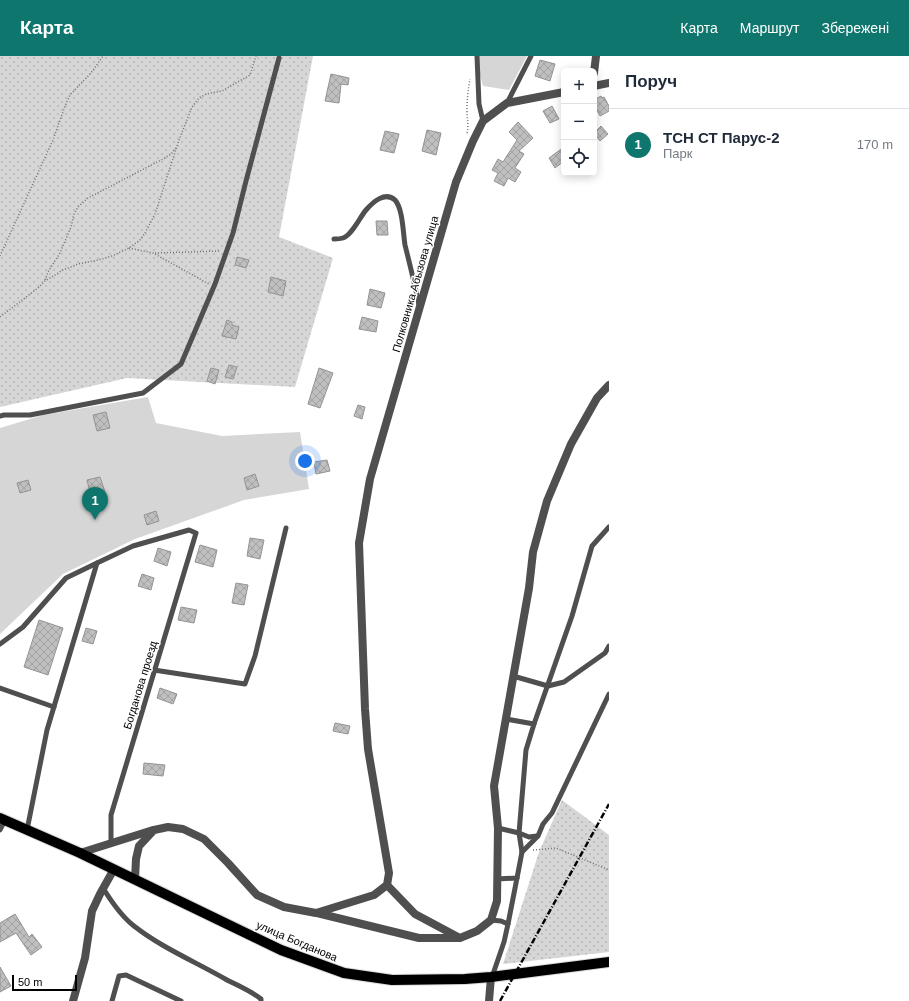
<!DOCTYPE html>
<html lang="uk">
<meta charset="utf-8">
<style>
:root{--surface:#fff;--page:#f2f2f3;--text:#1f2937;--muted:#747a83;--line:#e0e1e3;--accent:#0f766e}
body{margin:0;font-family:Helvetica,sans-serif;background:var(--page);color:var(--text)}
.controls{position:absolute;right:12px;top:12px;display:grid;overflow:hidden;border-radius:6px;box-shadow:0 2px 10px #0003}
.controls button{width:36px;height:36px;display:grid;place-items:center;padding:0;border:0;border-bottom:1px solid var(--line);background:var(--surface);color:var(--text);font:20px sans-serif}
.scale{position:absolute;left:12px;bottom:10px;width:65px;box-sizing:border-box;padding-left:4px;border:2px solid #000;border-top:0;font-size:11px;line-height:14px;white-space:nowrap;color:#000;-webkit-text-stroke:3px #fff;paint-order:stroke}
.you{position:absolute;left:305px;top:405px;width:14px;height:14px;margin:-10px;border:3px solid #fff;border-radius:50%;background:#1a73e8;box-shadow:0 0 0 6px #1a73e833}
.badge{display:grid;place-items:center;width:26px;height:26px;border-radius:50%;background:var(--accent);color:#fff;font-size:13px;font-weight:700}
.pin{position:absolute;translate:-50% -33px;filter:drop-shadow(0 1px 2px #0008)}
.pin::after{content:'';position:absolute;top:21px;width:14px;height:12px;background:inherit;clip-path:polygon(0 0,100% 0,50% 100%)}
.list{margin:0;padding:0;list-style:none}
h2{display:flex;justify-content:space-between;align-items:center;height:52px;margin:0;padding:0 16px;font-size:17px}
h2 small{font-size:13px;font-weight:400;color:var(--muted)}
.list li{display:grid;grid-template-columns:26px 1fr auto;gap:12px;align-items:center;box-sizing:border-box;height:72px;padding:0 16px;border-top:1px solid var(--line)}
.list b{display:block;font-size:15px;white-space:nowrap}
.list p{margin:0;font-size:13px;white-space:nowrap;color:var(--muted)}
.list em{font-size:13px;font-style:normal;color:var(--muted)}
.icon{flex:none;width:22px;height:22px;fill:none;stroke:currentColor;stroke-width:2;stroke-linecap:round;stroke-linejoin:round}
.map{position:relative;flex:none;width:609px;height:945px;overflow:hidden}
header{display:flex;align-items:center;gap:24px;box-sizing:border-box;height:56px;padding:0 20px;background:var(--accent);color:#fff}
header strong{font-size:19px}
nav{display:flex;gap:22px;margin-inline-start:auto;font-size:14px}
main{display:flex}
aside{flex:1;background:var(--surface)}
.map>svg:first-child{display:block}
.grass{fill:url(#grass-dots)}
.garden{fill:#d6d6d6}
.building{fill:url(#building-cross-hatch);stroke:#939393}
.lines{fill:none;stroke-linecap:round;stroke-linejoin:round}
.primary-casing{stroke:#dbdbdb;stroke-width:12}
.path{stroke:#717171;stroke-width:1.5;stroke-dasharray:1 2;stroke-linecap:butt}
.service{stroke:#4f4f4f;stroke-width:5}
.minor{stroke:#4f4f4f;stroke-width:8}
.primary{stroke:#000;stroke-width:10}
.rail{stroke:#000;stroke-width:2.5;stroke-dasharray:6 2 1 2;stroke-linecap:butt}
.labels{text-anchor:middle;stroke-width:3;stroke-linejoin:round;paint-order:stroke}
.street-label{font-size:11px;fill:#000;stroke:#fff}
</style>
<header>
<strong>Карта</strong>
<nav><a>Карта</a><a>Маршрут</a><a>Збережені</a></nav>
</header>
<main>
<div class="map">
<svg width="609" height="945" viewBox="0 0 609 945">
<defs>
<pattern id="grass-dots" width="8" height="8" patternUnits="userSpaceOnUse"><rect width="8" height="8" fill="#d6d6d6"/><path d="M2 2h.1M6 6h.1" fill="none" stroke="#b6b6b6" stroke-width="1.8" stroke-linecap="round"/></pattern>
<pattern id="building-cross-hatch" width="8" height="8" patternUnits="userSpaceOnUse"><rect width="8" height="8" fill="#bfbfbf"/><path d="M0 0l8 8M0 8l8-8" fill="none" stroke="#a2a2a2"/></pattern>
</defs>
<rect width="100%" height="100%" fill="#fff"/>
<g class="grass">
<polygon points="0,0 313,0 279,181 333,202 295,331 127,322 0,351"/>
<polygon points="562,744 609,779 609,896 503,908 539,796"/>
</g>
<g class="garden">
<polygon points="475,0 527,0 509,34 483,30"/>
<polygon points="148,341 156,367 222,380 300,376 309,433 244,444 135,483 63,518 0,578 0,372 43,359"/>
</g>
<g class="building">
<polygon points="540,4 555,8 550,25 535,20"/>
<polygon points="331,18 349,22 348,29 341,28 339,47 325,45"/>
<polygon points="601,40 602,42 604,41 609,50 609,55 600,60 594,49 594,44"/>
<polygon points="552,50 559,63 550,67 543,55"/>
<polygon points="518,66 533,82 519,95 524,98 515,112 521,116 515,126 508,122 504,130 494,125 498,117 492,114 498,103 503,106 517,84 509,76"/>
<polygon points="601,70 608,78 600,85 594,77"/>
<polygon points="427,74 441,77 436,99 422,95"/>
<polygon points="385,75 399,78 394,97 380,94"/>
<polygon points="564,91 564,105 555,112 549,102"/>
<polygon points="376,165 387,165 388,179 377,179"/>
<polygon points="237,201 249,204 246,212 235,209"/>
<polygon points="271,221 286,225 283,240 268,236"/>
<polygon points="370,233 385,237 381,252 367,249"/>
<polygon points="362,261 378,265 376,276 359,273"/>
<polygon points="227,264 232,266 232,269 239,271 236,283 222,280"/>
<polygon points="229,309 237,311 233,323 225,321"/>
<polygon points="211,312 219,314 215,328 207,325"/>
<polygon points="319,312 333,317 320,352 308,348"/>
<polygon points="358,349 365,351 362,363 354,360"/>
<polygon points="106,356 110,372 97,375 93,359"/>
<polygon points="327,404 330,415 316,418 314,406"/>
<polygon points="255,418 259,430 247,434 244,422"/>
<polygon points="100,421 105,436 91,440 87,424"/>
<polygon points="28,424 31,434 20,437 17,427"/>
<polygon points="156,455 159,465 147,469 144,459"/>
<polygon points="250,482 264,484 260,503 247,500"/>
<polygon points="200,489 217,494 213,511 195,506"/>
<polygon points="158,492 171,496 167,510 154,505"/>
<polygon points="142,518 154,522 151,534 138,530"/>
<polygon points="236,527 248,529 244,549 232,547"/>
<polygon points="181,551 197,554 194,567 178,564"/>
<polygon points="39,564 63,572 48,619 24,611"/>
<polygon points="86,572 97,575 93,588 82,585"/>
<polygon points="160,632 177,638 173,648 157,642"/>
<polygon points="335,667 350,670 348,678 333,675"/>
<polygon points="144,707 165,709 163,720 143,718"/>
<polygon points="15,858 29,881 32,878 42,891 31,899 16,877 0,886 0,867"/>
<polygon points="0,911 11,930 0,936"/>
</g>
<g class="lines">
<defs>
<polyline id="primary" points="0,762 80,797 281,894 344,917 392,924 465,923 491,921 609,906"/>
</defs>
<use href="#primary" class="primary-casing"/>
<g class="path">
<path d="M467,77C469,69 467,63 467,55C467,44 468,34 470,23"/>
<polyline points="129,192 153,197 209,228"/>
<polyline points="155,197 219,195"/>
<polyline points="0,200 53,84 65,50 70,39 91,17 103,0"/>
<polyline points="45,224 48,216 60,197 65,185 71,171 74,158 78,151 88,142 163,103 171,98 176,92"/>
<polyline points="0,261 38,232 45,225 63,214 78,208 98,204 112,200 129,192 140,184 145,177 155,158 179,84 192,51 199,42 206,38 222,35 250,19 256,0"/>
<polyline points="533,794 556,792 609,814"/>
</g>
<g class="service">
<polyline points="477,0 479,48 483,65"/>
<polyline points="507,47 531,0"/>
<path d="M334,183C336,183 340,183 343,182C352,179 360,161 366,154C373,146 385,135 395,144C403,153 403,177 405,189C410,209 415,229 419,249"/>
<polyline points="0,360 4,359 30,359 143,337 181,308 215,228 233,177 246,125 279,2"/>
<polyline points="0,588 23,571 66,522 97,507"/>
<polyline points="154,614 245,628 255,600 286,472"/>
<polyline points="513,620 548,630 564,626 605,597 609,590"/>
<polyline points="0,632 54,651"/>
<polyline points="534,668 572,560 592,490 609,471"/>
<polyline points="498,772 519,777 529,781 537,780"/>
<polyline points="0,774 5,764"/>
<polyline points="27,774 47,674 97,507 133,490 189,474 196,477 111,759 111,787"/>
<polyline points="522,796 538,780 543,768 552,757 609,638"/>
<polyline points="497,823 517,822 522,796 519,777 526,694 534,668 506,663"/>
<path d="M103,832C111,845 121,860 134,870C162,892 196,906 227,924C239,930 251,935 261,943V945"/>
<polyline points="491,864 501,865 508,868 504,886 492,921"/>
<polyline points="508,868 517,822"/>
<polyline points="112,945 119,920 126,919 181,945"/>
</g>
<g class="minor">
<polyline points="594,17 596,0"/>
<polyline points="594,30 609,27"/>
<polyline points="80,797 153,774"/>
<polyline points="135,823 136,803 139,790 154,774 168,771 183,773 204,783 228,807 257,839 284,851 316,857 374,839 387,829 389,817 368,693 365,653 359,487 370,423 456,126 473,85 483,65 507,47 564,36"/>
<polyline points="387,829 415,858 458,881"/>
<polyline points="317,857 419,882 460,882 477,875 491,864 497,845 498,772 494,730 529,532 533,496 547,445 571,388 597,342 609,329"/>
<polyline points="73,945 85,902 92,855 100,838 114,813"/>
<polyline points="489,945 491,921"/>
</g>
<use href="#primary" class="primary"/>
<polyline class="rail" points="500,945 609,748"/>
</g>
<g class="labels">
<g class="street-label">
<text transform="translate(415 228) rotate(-74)" y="4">Полковника Абызова улица</text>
<text transform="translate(140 629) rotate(-73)" y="4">Богданова проезд</text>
<text transform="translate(297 885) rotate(23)" y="4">улица Богданова</text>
</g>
</g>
</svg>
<div class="controls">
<button>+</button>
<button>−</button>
<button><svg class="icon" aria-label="locate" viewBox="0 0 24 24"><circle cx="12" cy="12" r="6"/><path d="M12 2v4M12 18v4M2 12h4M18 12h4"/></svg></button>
</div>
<div class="scale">50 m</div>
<div class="you"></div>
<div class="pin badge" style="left:95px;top:464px">1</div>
</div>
<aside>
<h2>Поруч<small></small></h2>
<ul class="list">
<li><span class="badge">1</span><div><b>ТСН СТ Парус-2</b><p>Парк</p></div><em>170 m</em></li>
</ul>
</aside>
</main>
